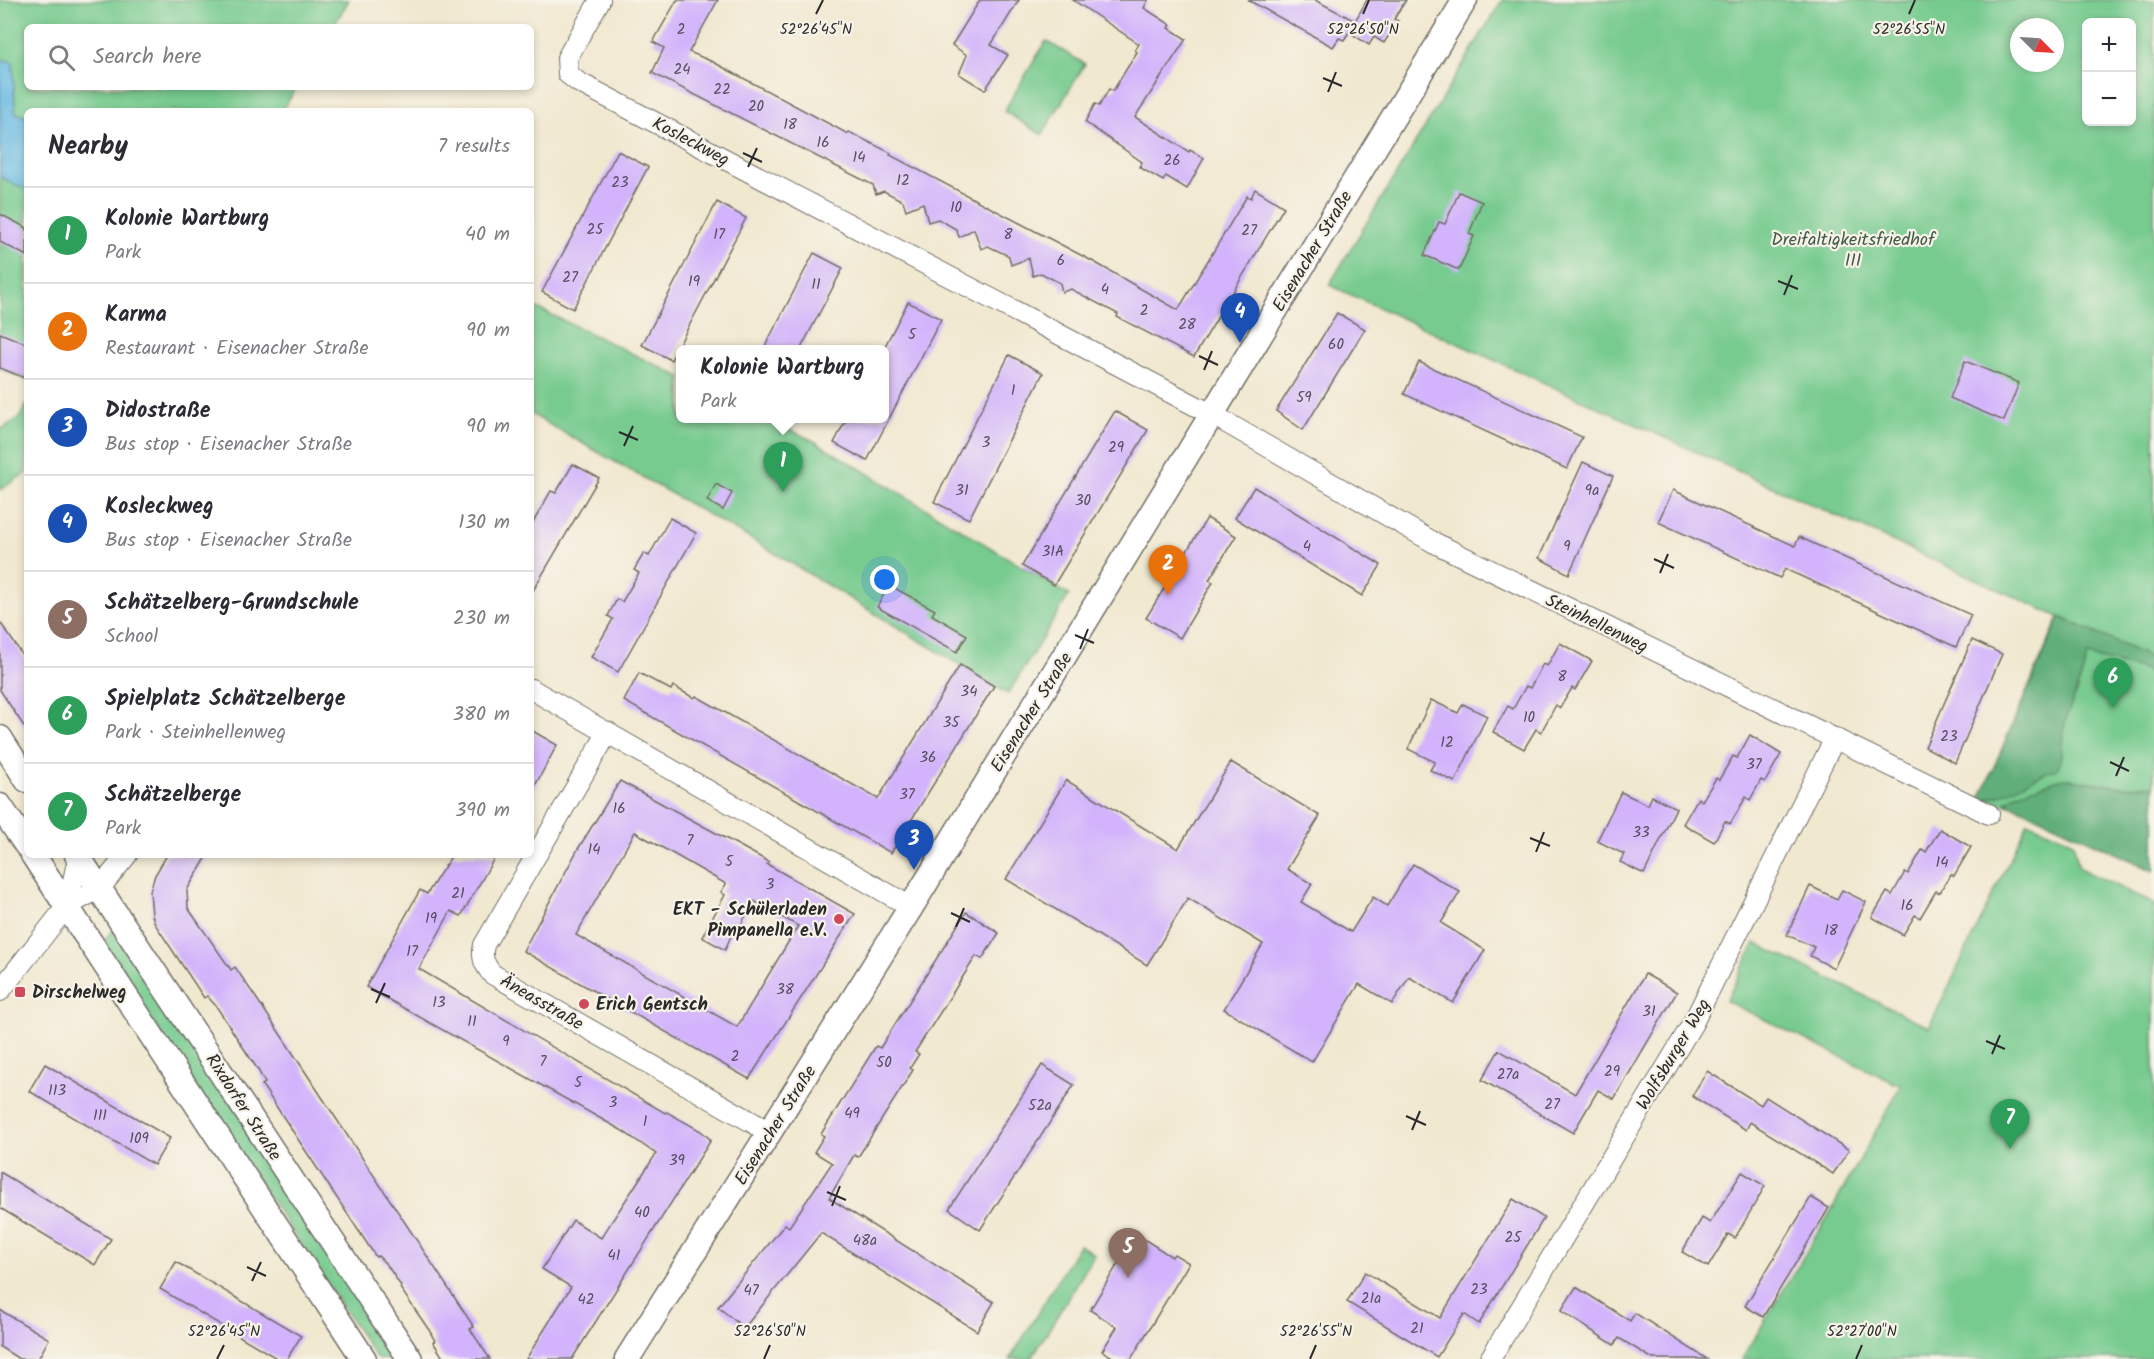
<!DOCTYPE html>
<meta charset="utf-8">
<style>
:root{--surface:#fff;--page:#f7f7f7;--text:#2b2b33;--muted:#7c7c81;--line:#e1e1e2;--accent:#d93025}
body{margin:0;font-family:Kalam,sans-serif;background:var(--page);color:var(--text)}
.controls{position:absolute;right:18px;top:18px;display:grid;overflow:hidden;border-radius:9px;box-shadow:0 3px 9px #0003}
.controls button{width:54px;height:54px;display:grid;place-items:center;padding:0;border:0;border-bottom:2px solid var(--line);background:var(--surface);color:var(--text);font:30px sans-serif}
.compass{position:absolute;left:2010px;top:18px;width:54px;height:54px;border-radius:50%;background:var(--surface);box-shadow:0 3px 9px #0003;rotate:114deg}
.you{position:absolute;left:885px;top:580px;width:21px;height:21px;margin:-15px;border:4px solid #fff;border-radius:50%;background:#1a73e8;box-shadow:0 0 0 9px #1a73e833}
.badge{display:grid;place-items:center;width:39px;height:39px;border-radius:50%;background:var(--accent);color:#fff;font-size:20px;font-weight:700}
.pin{position:absolute;translate:-50% -50px;filter:drop-shadow(0 2px 3px #0008)}
.pin::after{content:'';position:absolute;top:32px;width:21px;height:18px;background:inherit;clip-path:polygon(0 0,100% 0,50% 100%)}
.popup{position:absolute;left:676px;top:345px;width:213px;height:78px;box-sizing:border-box;display:grid;place-content:center;border-radius:9px;background:var(--surface);filter:drop-shadow(0 2px 4px #0005);font-size:20px;white-space:nowrap;color:var(--muted)}
.popup b{font-size:22px;color:var(--text)}
.popup::after{content:'';position:absolute;left:50%;top:100%;margin-left:-12px;border:12px solid transparent;border-top-color:var(--surface)}
.list{margin:0;padding:0;list-style:none}
h2{display:flex;justify-content:space-between;align-items:center;height:78px;margin:0;padding:0 24px;font-size:26px}
h2 small{font-size:20px;font-weight:400;color:var(--muted)}
.list li{display:grid;grid-template-columns:39px 1fr auto;gap:18px;align-items:center;box-sizing:border-box;height:96px;padding:0 24px;border-top:2px solid var(--line)}
.list b{display:block;font-size:22px;white-space:nowrap}
.list p{margin:0;font-size:20px;white-space:nowrap;color:var(--muted)}
.list em{font-size:20px;font-style:normal;color:var(--muted)}
.icon{flex:none;width:33px;height:33px;fill:none;stroke:currentColor;stroke-width:2;stroke-linecap:round;stroke-linejoin:round}
.map{position:relative;flex:none;width:2154px;height:1359px;overflow:hidden}
.search{position:absolute;background:var(--surface);box-shadow:0 3px 9px #0003;left:24px;top:24px;width:510px;height:66px;display:flex;align-items:center;gap:15px;box-sizing:border-box;padding:0 21px;border-radius:9px;color:var(--muted);font-size:22px}
.panel{position:absolute;background:var(--surface);box-shadow:0 3px 9px #0003;left:24px;top:108px;width:510px;height:750px;border-radius:9px}
.map>svg:first-child{display:block}
.green{fill:#77cb8f;stroke:#517b5d;stroke-width:1.5;fill-rule:evenodd}
.forest{fill:#61af7a;stroke:#466d52;stroke-width:1.5}
.water{fill:#69bbe4;stroke:#4a7388;stroke-width:1.5}
.building{fill:#d2b3fc;fill-rule:evenodd}
.lines{fill:none;stroke-linecap:round;stroke-linejoin:round}
.minor-casing{stroke:#706d65;stroke-width:22}
.tertiary-casing{stroke:#706d65;stroke-width:27}
.minor{stroke:#fff;stroke-width:20}
.tertiary{stroke:#fff;stroke-width:24}
.ticks{fill:none;stroke:#2b2b2b;stroke-width:2}
.poi-dot{fill:#d1495b;stroke:#f7f3e8;stroke-width:2}
.labels{text-anchor:middle;stroke-width:4.5;stroke-linejoin:round;paint-order:stroke}
.number-label{font-size:15px;fill:#554d5f}
.street-label{font-size:18px;fill:#2b2b2b;stroke:#f7f3e8}
.park-label{font-size:18px;fill:#425b49;stroke:#f7f3e8}
.poi-label{font-size:18px;font-weight:bold;fill:#2b2b2b;stroke:#f7f3e8;text-anchor:start}
.ticks-label{font-size:15px;text-anchor:middle;fill:#2b2b2b;stroke:#f7f3e8;stroke-width:4.5;stroke-linejoin:round;paint-order:stroke}
</style>
<div class="map">
<svg width="2154" height="1359" viewBox="0 0 2154 1359">
<rect width="100%" height="100%" fill="#f7f3e8"/>
<filter id="ink" filterUnits="userSpaceOnUse"><feTurbulence type="fractalNoise" baseFrequency=".0167" numOctaves="2"/><feDisplacementMap in="SourceGraphic" scale="12" xChannelSelector="R" yChannelSelector="G"/><feConvolveMatrix kernelMatrix="1 2 1 2 8 2 1 2 1" color-interpolation-filters="sRGB"/></filter>
<filter id="wash" filterUnits="userSpaceOnUse"><feTurbulence type="fractalNoise" baseFrequency=".008" numOctaves="4" result="noise"/><feDisplacementMap in="SourceGraphic" scale="24" xChannelSelector="R" yChannelSelector="G"/><feGaussianBlur stdDeviation="1.35" result="paint"/><feColorMatrix in="noise" values="0 0 0 0 0 0 0 0 0 0 0 0 0 0 0 0 0 1.4 0 .05"/><feComposite in="paint" operator="in"/></filter>
<g filter="url(#wash)">
<rect width="100%" height="100%" fill="#f1e8d0"/>
<g class="green">
<polygon points="0,0 349,0 333,27 27,27 27,87 297,87 282,111 27,111 27,380 0,368"/>
<path d="M1502,0H2154V871C2099,844 2041,807 1980,799L2059,617L1329,285ZM2086,22H2132V122H2086ZM2019,27H2055V63H2019Z"/>
<polygon points="1046,41 1085,64 1042,135 1004,111"/>
<polygon points="531,305 681,377 681,418 767,419 814,441 1069,595 1008,694 758,543 531,414"/>
<polygon points="27,404 27,472 0,490 0,430 19,418"/>
<polygon points="2028,822 2073,842 2079,868 2154,904 2154,1359 1742,1359 1831,1211 1901,1086 1726,1001 1755,943 1929,1027"/>
<polygon points="116,926 401,1359 377,1359 101,944"/>
<polygon points="1079,1245 1095,1254 1031,1359 1010,1359"/>
</g>
<g class="forest">
<path d="M2060,617L2154,659V678L2146,670L2087,656C2082,680 2072,700 2065,723C2061,738 2063,754 2058,769C2033,774 2002,801 1980,799Z"/>
<polygon points="2062,778 2124,787 2154,785 2154,871 2006,802 2016,794"/>
</g>
<polygon class="water" points="0,59 13,62 15,112 27,118 27,190 0,177"/>
<g id="blocks">
<g class="building">
<polygon points="677,0 718,0 689,52 713,62 848,134 849,132 891,153 890,155 1094,262 1178,310 1247,196 1251,198 1255,189 1284,207 1194,357 1117,317 1118,314 1071,289 1062,292 1060,283 1041,273 1033,276 1029,258 1011,265 1009,256 988,246 981,249 974,229 959,237 956,229 938,219 928,222 923,203 906,210 903,201 884,191 876,194 873,185 652,73 664,48 653,42"/>
<polygon points="980,0 1019,0 991,45 1008,55 985,90 959,74 967,55 952,45"/>
<polygon points="1073,0 1148,0 1144,8 1171,25 1169,28 1186,39 1135,117 1189,152 1190,150 1204,158 1187,189 1166,176 1163,181 1139,167 1142,162 1085,122 1095,104 1099,106 1109,89 1113,91 1137,52 1135,50 1139,44"/>
<polygon points="1248,0 1315,0 1355,21 1367,0 1406,0 1394,19 1398,21 1384,43 1374,37 1369,45 1349,32 1344,40 1339,38 1333,47"/>
<polygon points="618,151 648,167 573,309 542,292"/>
<polygon points="1459,192 1482,202 1469,234 1474,236 1459,270 1424,255 1439,222 1445,224"/>
<polygon points="717,202 746,218 671,360 642,345"/>
<polygon points="0,214 27,228 27,256 0,242"/>
<polygon points="814,253 843,268 800,350 763,350"/>
<polygon points="908,302 941,319 867,461 834,443 847,418 885,418 885,346"/>
<polygon points="1337,313 1365,329 1303,430 1276,411"/>
<polygon points="0,333 27,344 27,379 0,368"/>
<polygon points="1009,355 1043,373 969,519 934,502"/>
<polygon points="1965,361 2019,383 2004,421 1950,398"/>
<polygon points="1419,362 1582,437 1567,469 1404,394"/>
<polygon points="1115,411 1148,430 1054,585 1022,566"/>
<polygon points="1583,462 1613,476 1569,574 1539,558"/>
<polygon points="573,464 599,478 531,594 531,526 551,491 556,493"/>
<polygon points="716,484 732,493 723,510 707,501"/>
<polygon points="1254,487 1381,565 1362,596 1235,518"/>
<polygon points="1673,490 1795,546 1799,537 1971,615 1956,647 1785,569 1780,578 1658,522"/>
<polygon points="670,518 696,533 618,672 591,657 613,619 608,616 617,599 622,602 639,573 634,570 644,553 649,556"/>
<polygon points="1207,518 1236,536 1209,580 1213,582 1180,638 1146,618"/>
<polygon points="889,585 935,610 932,615 967,635 957,652 877,607"/>
<polygon points="0,622 27,662 27,731 0,690"/>
<polygon points="1972,640 2002,654 1955,763 1925,747"/>
<polygon points="1560,643 1592,661 1575,690 1572,688 1560,708 1556,705 1541,732 1536,729 1524,749 1493,732 1508,706 1513,709 1526,686 1530,688 1543,664 1547,666"/>
<polygon points="960,665 994,686 891,853 624,701 639,673 671,690 673,686 694,698 696,696 878,799"/>
<polygon points="1431,700 1458,713 1463,704 1487,716 1455,782 1430,770 1435,762 1408,749"/>
<polygon points="531,730 557,745 531,793"/>
<polygon points="1750,735 1781,754 1765,782 1761,780 1750,800 1746,797 1730,824 1725,821 1714,842 1683,824 1698,798 1702,801 1716,778 1719,780 1733,756 1737,758"/>
<polygon points="1231,762 1320,816 1287,869 1312,884 1301,902 1351,932 1373,897 1387,906 1413,864 1460,892 1441,923 1485,950 1453,1003 1409,977 1392,1004 1359,984 1312,1062 1224,1009 1263,944 1188,898 1147,965 1006,879 1066,780 1178,849"/>
<path d="M620,781L760,857L769,862L767,864L855,914L749,1079L523,951L578,849ZM635,832L726,884L721,892L725,895L702,937L725,950L736,924L740,926L754,901L798,926L737,1027L576,935Z"/>
<polygon points="1621,792 1648,805 1652,796 1676,808 1644,874 1620,862 1624,854 1597,841"/>
<polygon points="1940,829 1971,847 1954,876 1951,874 1939,893 1936,891 1920,918 1915,915 1903,935 1872,917 1887,892 1892,895 1905,872 1908,874 1922,850 1926,852"/>
<polygon points="167,855 208,855 187,890 188,908 231,970 235,967 269,1017 468,1318 474,1327 470,1329 490,1359 444,1359 433,1342 435,1341 429,1330 400,1288 401,1286 387,1265 378,1256 376,1257 262,1085 265,1083 258,1070 216,1006 207,996 204,998 155,924 152,915 150,891 155,875"/>
<polygon points="452,855 496,855 461,916 451,911 419,969 665,1113 667,1112 701,1131 711,1140 572,1359 526,1359 571,1287 542,1269 573,1220 601,1238 656,1154 621,1130 366,987 420,890 427,894"/>
<polygon points="1810,886 1837,899 1842,890 1866,902 1834,968 1810,956 1814,947 1787,935"/>
<polygon points="966,912 999,933 982,959 976,956 915,1052 919,1054 910,1068 913,1070 858,1157 854,1155 829,1198 994,1302 977,1331 821,1233 744,1328 718,1307 785,1224 789,1227 832,1163 814,1152 824,1136 821,1134 876,1046 880,1048"/>
<polygon points="1645,974 1677,992 1614,1099 1598,1090 1573,1133 1482,1080 1499,1050 1575,1094"/>
<polygon points="45,1064 170,1138 154,1165 29,1091"/>
<polygon points="1042,1065 1074,1085 980,1230 949,1209"/>
<polygon points="1707,1071 1761,1105 1766,1097 1849,1150 1833,1174 1750,1122 1746,1130 1692,1096"/>
<polygon points="0,1172 111,1239 95,1265 0,1208"/>
<polygon points="1742,1172 1765,1186 1735,1238 1728,1234 1708,1267 1682,1252 1702,1218 1710,1223"/>
<polygon points="1811,1197 1829,1208 1763,1317 1745,1306"/>
<polygon points="1513,1199 1544,1218 1479,1324 1464,1314 1437,1357 1347,1302 1365,1272 1440,1318"/>
<polygon points="1136,1234 1172,1257 1174,1254 1189,1263 1131,1359 1116,1359 1102,1351 1117,1327 1090,1310"/>
<polygon points="176,1262 301,1336 287,1359 278,1359 160,1289"/>
<polygon points="1576,1287 1630,1321 1635,1313 1707,1359 1653,1359 1619,1338 1614,1345 1561,1311"/>
<polygon points="0,1310 49,1339 38,1359 19,1359 0,1347"/>
</g>
</g>
</g>
<g filter="url(#ink)">
<use href="#blocks" fill-opacity="0" stroke="#706d65" stroke-width="1.5"/>
<g class="lines">
<defs>
<g id="minor">
<polyline points="600,0 567,58 568,74 578,82 1213,415 1433,542 1989,814"/>
<polyline points="531,689 911,907"/>
<path d="M608,732L484,945C481,957 484,964 492,974L771,1133"/>
<polyline points="67,906 79,855"/>
<polyline points="0,991 67,906 100,888 127,855"/>
<polyline points="1490,1359 1693,1023 1835,738"/>
</g>
<g id="tertiary">
<polyline points="0,738 27,780"/>
<polyline points="0,806 27,846"/>
<polyline points="33,855 364,1359"/>
<polyline points="77,855 410,1359"/>
<polyline points="627,1359 911,907 1465,0"/>
</g>
</defs>
<use href="#minor" class="minor-casing"/>
<use href="#tertiary" class="tertiary-casing"/>
<use href="#minor" class="minor"/>
<use href="#tertiary" class="tertiary"/>
</g>
</g>
<path class="ticks" d="M816,14L823,0M1363,14L1369,0M1909,14L1915,0M1323,78L1342,86M1328,92L1336,72M743,153L762,162M748,167L757,148M1778,281L1798,289M1784,295L1792,275M1199,356L1218,365M1204,370L1212,351M619,432L638,440M624,446L633,426M1654,559L1674,568M1660,573L1668,554M1075,635L1094,643M1080,649L1088,629M2110,762L2129,771M2116,776L2124,757M1530,838L1550,846M1536,852L1544,832M951,913L970,922M956,927L964,908M371,989L390,997M376,1003L385,983M1986,1041L2005,1049M1992,1054L2000,1035M1406,1116L1426,1125M1412,1130L1420,1111M827,1192L846,1200M832,1206L840,1186M247,1267L266,1276M252,1281L261,1262M217,1359L224,1345M764,1359L770,1345M1310,1359L1316,1345M1856,1359L1862,1345"/>
<g class="poi-dot">
<circle cx="839" cy="919" r="6"/>
<rect x="14" y="986" width="12" height="12" rx="3"/>
<circle cx="584" cy="1004" r="6"/>
</g>
<g class="labels">
<g class="number-label">
<text x="681" y="34">2</text>
<text x="682" y="74">24</text>
<text x="722" y="94">22</text>
<text x="756" y="111">20</text>
<text x="790" y="129">18</text>
<text x="823" y="147">16</text>
<text x="859" y="162">14</text>
<text x="1172" y="165">26</text>
<text x="903" y="185">12</text>
<text x="620" y="187">23</text>
<text x="956" y="212">10</text>
<text x="595" y="234">25</text>
<text x="1249" y="235">27</text>
<text x="719" y="239">17</text>
<text x="1008" y="239">8</text>
<text x="1061" y="265">6</text>
<text x="570" y="282">27</text>
<text x="694" y="286">19</text>
<text x="816" y="289">11</text>
<text x="1105" y="294">4</text>
<text x="1144" y="315">2</text>
<text x="1187" y="329">28</text>
<text x="912" y="339">5</text>
<text x="1336" y="349">60</text>
<text x="1013" y="395">1</text>
<text x="1304" y="402">59</text>
<text x="986" y="447">3</text>
<text x="1116" y="452">29</text>
<text x="962" y="495">31</text>
<text x="1592" y="495">9a</text>
<text x="1083" y="505">30</text>
<text x="1307" y="551">4</text>
<text x="1567" y="551">9</text>
<text x="1053" y="556">31A</text>
<text x="1562" y="681">8</text>
<text x="969" y="696">34</text>
<text x="1529" y="722">10</text>
<text x="951" y="727">35</text>
<text x="1949" y="741">23</text>
<text x="1447" y="747">12</text>
<text x="928" y="762">36</text>
<text x="1754" y="769">37</text>
<text x="907" y="799">37</text>
<text x="619" y="813">16</text>
<text x="1641" y="837">33</text>
<text x="690" y="845">7</text>
<text x="594" y="854">14</text>
<text x="729" y="866">5</text>
<text x="1942" y="867">14</text>
<text x="770" y="889">3</text>
<text x="458" y="898">21</text>
<text x="1907" y="910">16</text>
<text x="431" y="923">19</text>
<text x="1831" y="935">18</text>
<text x="412" y="956">17</text>
<text x="785" y="994">38</text>
<text x="439" y="1007">13</text>
<text x="1649" y="1016">31</text>
<text x="472" y="1026">11</text>
<text x="506" y="1046">9</text>
<text x="735" y="1061">2</text>
<text x="543" y="1066">7</text>
<text x="884" y="1067">50</text>
<text x="1612" y="1076">29</text>
<text x="1508" y="1079">27a</text>
<text x="578" y="1087">5</text>
<text x="57" y="1095">113</text>
<text x="613" y="1107">3</text>
<text x="1552" y="1109">27</text>
<text x="1040" y="1110">52a</text>
<text x="852" y="1118">49</text>
<text x="100" y="1120">111</text>
<text x="645" y="1126">1</text>
<text x="139" y="1143">109</text>
<text x="677" y="1165">39</text>
<text x="642" y="1217">40</text>
<text x="1513" y="1242">25</text>
<text x="865" y="1245">48a</text>
<text x="614" y="1260">41</text>
<text x="1479" y="1294">23</text>
<text x="751" y="1295">47</text>
<text x="1371" y="1303">21a</text>
<text x="586" y="1304">42</text>
<text x="1417" y="1333">21</text>
</g>
<g class="street-label">
<text transform="translate(691 141) rotate(28)" y="6">Kosleckweg</text>
<text transform="translate(1312 251) rotate(-59)" y="6">Eisenacher Straße</text>
<text transform="translate(1597 623) rotate(26)" y="6">Steinhellenweg</text>
<text transform="translate(1031 712) rotate(-58)" y="6">Eisenacher Straße</text>
<text transform="translate(542 1002) rotate(30)" y="6">Äneasstraße</text>
<text transform="translate(1673 1054) rotate(-59)" y="6">Wolfsburger Weg</text>
<text transform="translate(244 1107) rotate(57)" y="6">Rixdorfer Straße</text>
<text transform="translate(775 1125) rotate(-58)" y="6">Eisenacher Straße</text>
</g>
<g class="park-label">
<text x="1853" y="245">Dreifaltigkeitsfriedhof<tspan x="1853" dy="21">III</tspan></text>
</g>
<g class="poi-label">
<text x="827" y="915" text-anchor="end">EKT - Schülerladen<tspan x="827" dy="21">Pimpanella e.V.</tspan></text>
<text x="32" y="998">Dirschelweg</text>
<text x="596" y="1010">Erich Gentsch</text>
</g>
</g>
<g class="ticks-label">
<text x="816" y="34">52°26'45"N</text>
<text x="1363" y="34">52°26'50"N</text>
<text x="1909" y="34">52°26'55"N</text>
<text x="224" y="1336">52°26'45"N</text>
<text x="770" y="1336">52°26'50"N</text>
<text x="1316" y="1336">52°26'55"N</text>
<text x="1862" y="1336">52°27'00"N</text>
</g>
</svg>
<div class="controls">
<button>+</button>
<button>−</button>
</div>
<svg class="compass" viewBox="-18 -18 36 36"><path d="M0-13l5 13h-10z" fill="#e53935"/><path d="M0 13l5-13h-10z" fill="#7c7c81"/></svg>
<div class="you"></div>
<div class="pin badge" style="left:783px;top:492px;background:#2e9e5b">1</div>
<div class="popup"><b>Kolonie Wartburg</b>Park</div>
<div class="pin badge" style="left:1168px;top:595px;background:#e8710a">2</div>
<div class="pin badge" style="left:914px;top:870px;background:#1a4fb4">3</div>
<div class="pin badge" style="left:1240px;top:343px;background:#1a4fb4">4</div>
<div class="pin badge" style="left:1128px;top:1278px;background:#8d6e63">5</div>
<div class="pin badge" style="left:2113px;top:708px;background:#2e9e5b">6</div>
<div class="pin badge" style="left:2010px;top:1149px;background:#2e9e5b">7</div>
<div class="search"><svg class="icon" aria-label="search" viewBox="0 0 24 24"><circle cx="10" cy="10" r="6"/><path d="M15 15l6 6"/></svg>Search here</div>
<section class="panel">
<h2>Nearby<small>7 results</small></h2>
<ul class="list">
<li><span class="badge" style="background:#2e9e5b">1</span><div><b>Kolonie Wartburg</b><p>Park</p></div><em>40 m</em></li>
<li><span class="badge" style="background:#e8710a">2</span><div><b>Karma</b><p>Restaurant · Eisenacher Straße</p></div><em>90 m</em></li>
<li><span class="badge" style="background:#1a4fb4">3</span><div><b>Didostraße</b><p>Bus stop · Eisenacher Straße</p></div><em>90 m</em></li>
<li><span class="badge" style="background:#1a4fb4">4</span><div><b>Kosleckweg</b><p>Bus stop · Eisenacher Straße</p></div><em>130 m</em></li>
<li><span class="badge" style="background:#8d6e63">5</span><div><b>Schätzelberg-Grundschule</b><p>School</p></div><em>230 m</em></li>
<li><span class="badge" style="background:#2e9e5b">6</span><div><b>Spielplatz Schätzelberge</b><p>Park · Steinhellenweg</p></div><em>380 m</em></li>
<li><span class="badge" style="background:#2e9e5b">7</span><div><b>Schätzelberge</b><p>Park</p></div><em>390 m</em></li>
</ul>
</section>
</div>
